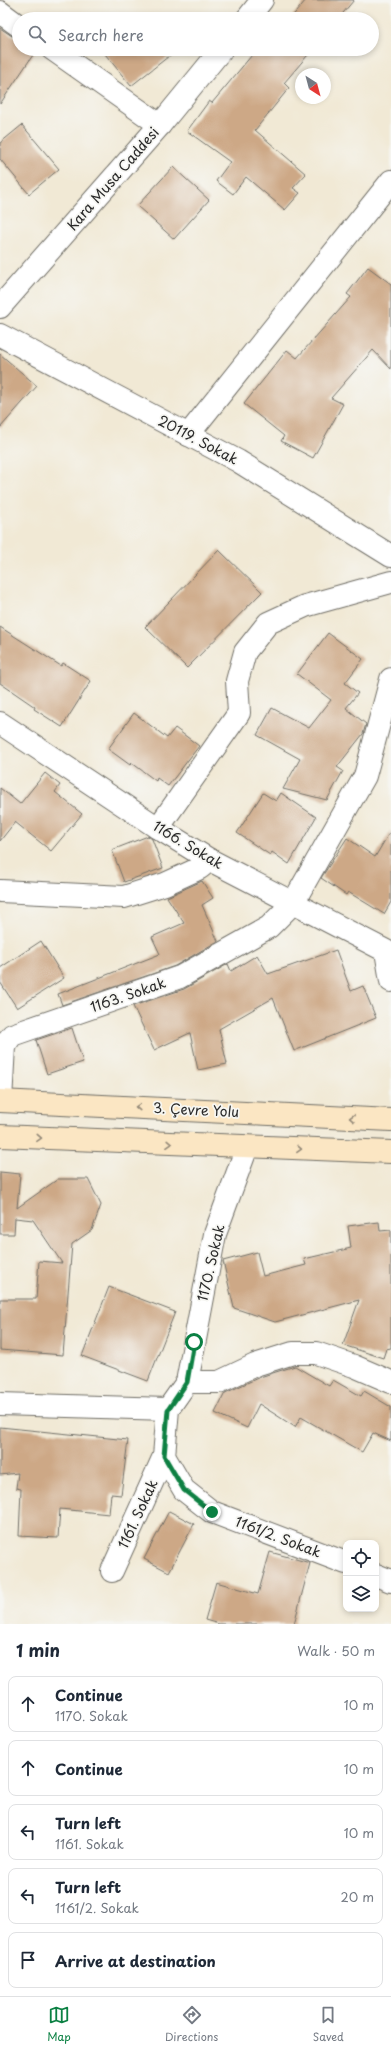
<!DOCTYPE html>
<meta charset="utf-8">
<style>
:root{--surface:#fff;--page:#f6f6f7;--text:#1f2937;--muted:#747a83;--line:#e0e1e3;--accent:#0b8043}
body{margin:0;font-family:"Playpen Sans",sans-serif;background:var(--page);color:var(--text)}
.controls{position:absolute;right:12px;bottom:12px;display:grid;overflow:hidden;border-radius:8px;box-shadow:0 2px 6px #0003}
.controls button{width:36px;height:36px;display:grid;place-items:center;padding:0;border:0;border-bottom:1px solid var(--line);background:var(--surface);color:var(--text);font:20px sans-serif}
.compass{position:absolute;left:295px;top:68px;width:36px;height:36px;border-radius:50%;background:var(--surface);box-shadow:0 2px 6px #0003;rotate:144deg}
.stop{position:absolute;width:12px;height:12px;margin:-9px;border:3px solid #0b8043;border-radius:50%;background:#fff}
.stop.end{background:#0b8043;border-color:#fff;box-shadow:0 1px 4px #0008}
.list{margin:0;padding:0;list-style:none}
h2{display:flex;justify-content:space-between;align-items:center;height:52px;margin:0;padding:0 16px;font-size:17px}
h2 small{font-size:13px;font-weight:400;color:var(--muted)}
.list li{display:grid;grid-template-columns:26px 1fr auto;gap:12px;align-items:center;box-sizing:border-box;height:56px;margin:0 8px 8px;padding:0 8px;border:1px solid var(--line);border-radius:8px}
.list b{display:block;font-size:15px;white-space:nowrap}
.list p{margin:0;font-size:13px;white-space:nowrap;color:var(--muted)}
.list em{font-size:13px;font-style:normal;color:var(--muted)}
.icon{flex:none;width:22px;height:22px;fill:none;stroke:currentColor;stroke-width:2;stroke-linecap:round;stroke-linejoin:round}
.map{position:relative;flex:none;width:391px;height:1624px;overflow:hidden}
.search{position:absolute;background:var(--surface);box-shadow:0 2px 6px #0003;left:12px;right:12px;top:12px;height:44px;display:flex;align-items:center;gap:10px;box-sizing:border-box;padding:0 14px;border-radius:22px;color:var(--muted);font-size:15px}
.sheet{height:372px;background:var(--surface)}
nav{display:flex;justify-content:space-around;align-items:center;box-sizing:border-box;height:56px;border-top:1px solid var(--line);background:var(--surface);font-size:11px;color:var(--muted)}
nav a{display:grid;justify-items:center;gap:2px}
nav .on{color:var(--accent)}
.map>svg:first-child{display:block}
.building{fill:#cda886}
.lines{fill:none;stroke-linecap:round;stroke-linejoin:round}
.minor-casing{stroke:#706e66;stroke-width:24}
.tertiary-casing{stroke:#706e66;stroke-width:24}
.secondary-casing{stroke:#706e66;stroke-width:24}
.minor{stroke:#fff;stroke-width:22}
.tertiary{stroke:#fff;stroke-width:22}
.secondary{stroke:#fbe6c3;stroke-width:22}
.oneway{stroke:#938877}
.route{stroke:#0b8043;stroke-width:5}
.labels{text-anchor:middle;stroke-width:3.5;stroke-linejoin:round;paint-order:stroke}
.street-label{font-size:14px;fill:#2b2b2b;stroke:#f6f6f2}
</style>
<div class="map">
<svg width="391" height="1624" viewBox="0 0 391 1624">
<rect width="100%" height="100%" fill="#f6f6f2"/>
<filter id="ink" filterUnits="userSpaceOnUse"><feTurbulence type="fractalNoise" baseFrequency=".025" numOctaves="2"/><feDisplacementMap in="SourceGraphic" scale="8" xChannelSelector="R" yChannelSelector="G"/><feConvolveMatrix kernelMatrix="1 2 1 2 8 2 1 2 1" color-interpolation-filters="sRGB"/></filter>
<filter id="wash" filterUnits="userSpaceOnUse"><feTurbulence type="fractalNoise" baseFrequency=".012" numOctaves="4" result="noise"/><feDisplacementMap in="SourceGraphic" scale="16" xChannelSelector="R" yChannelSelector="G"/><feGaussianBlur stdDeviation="0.9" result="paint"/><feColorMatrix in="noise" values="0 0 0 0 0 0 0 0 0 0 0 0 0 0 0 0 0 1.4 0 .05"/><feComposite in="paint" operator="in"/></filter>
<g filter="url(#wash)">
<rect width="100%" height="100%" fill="#f1e9d5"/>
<g id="blocks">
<g class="building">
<polygon points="306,0 354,0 338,19 290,19"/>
<polygon points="0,28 12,36 19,39 19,49 37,49 0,104"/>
<polygon points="101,49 178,49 131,86"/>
<polygon points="257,49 313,49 284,83 289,88 255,130 306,174 293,188 300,193 285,210 246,177 233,194 216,181 230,162 187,131 209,101 212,103"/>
<polygon points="22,125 59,169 29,194 0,159 0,143"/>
<polygon points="173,167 209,200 174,239 137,206"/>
<polygon points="368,267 391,284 391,369 373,350 331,398 343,404 313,458 281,441 284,436 244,404 287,350 297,358 351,297 347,294"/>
<polygon points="0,354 37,386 0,428"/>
<polygon points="219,550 262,592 187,668 145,627"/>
<polygon points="0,627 61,666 63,663 91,681 62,727 34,709 35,707 0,683"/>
<polygon points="328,633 363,659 345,683 358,693 346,708 366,724 363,734 337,767 343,771 327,800 283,789 300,759 257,735 272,708 309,728 331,700 297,674"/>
<polygon points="134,713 167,738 175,728 199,746 168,786 157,778 156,781 132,763 130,765 108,749"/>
<polygon points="45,773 60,785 55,792 82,814 51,851 15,822 0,841 0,788 20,804"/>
<polygon points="263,793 276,801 281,793 316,817 289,864 272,852 270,855 237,833"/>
<polygon points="391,830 391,902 384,914 348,892 346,895 321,878 347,838 375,857"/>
<polygon points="148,836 152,839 163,868 124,882 112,850"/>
<polygon points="202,881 213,898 202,905 218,941 175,966 62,1005 58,994 160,954 152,937 184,923 167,897"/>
<polygon points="41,941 64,978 17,1008 0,982 0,968"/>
<polygon points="336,950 351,991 363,986 376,1018 294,1051 273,998 219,1029 227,1064 198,1070 190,1033 154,1050 133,1006 184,989 228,964 231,971 257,955 268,974"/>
<polygon points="72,1028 83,1062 47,1074 36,1040"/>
<polygon points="0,1172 20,1174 17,1208 58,1179 88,1179 101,1205 92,1230 72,1244 63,1355 0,1350 0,1299 36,1299 39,1261 62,1263 33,1220 15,1218 14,1234 0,1234"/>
<polygon points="379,1222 380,1231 391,1230 391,1348 386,1349 383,1358 343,1345 359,1300 275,1322 234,1308 223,1261 257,1252 263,1276 306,1265 304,1259 351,1248 348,1226"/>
<polygon points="109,1287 175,1312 148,1381 82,1356"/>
<polygon points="295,1366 329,1386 333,1380 361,1396 364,1391 391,1407 391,1441 373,1433 362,1452 301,1417 295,1427 259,1404 247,1428 215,1413 225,1393 260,1377"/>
<polygon points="0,1427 128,1440 121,1495 111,1494 109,1514 60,1509 58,1538 19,1536 21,1489 16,1488 18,1473 0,1475"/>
<polygon points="169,1511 194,1524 169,1572 144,1559"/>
<polygon points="270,1552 310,1563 294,1624 219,1624 205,1620 216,1582 258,1594"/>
</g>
</g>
</g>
<g filter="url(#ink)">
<use href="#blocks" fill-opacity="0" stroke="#706e66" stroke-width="1"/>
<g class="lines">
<defs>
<g id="minor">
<polyline points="0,12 19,26"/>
<polyline points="52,49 160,125"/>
<polyline points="0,335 238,461 391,556"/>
<polyline points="188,435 391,181"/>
<polyline points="0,723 158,828 210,860 386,951 391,981"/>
<polyline points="158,828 239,713 237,681 245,652 268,623 305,606 391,582"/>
<polyline points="0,891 124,897 165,884 200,868 210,860"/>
<polyline points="1,1101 4,1046 12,1035 180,977 269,927 293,903 365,776 391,679"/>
<polyline points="187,1382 219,1382 255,1365 293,1353 316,1353 354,1366 391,1382"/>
<polyline points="0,1404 168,1409"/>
<polyline points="164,1456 184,1490 212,1512 346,1563"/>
<polyline points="112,1571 164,1456 168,1409 187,1382 215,1234 247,1147"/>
<polyline points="376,1575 391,1581"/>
</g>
<g id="tertiary">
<polyline points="247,19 262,0"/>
<polyline points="0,307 160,125 222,49"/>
</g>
<g id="secondary">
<polyline points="0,1101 391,1120"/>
<polyline points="0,1136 391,1152"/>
</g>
</defs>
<use href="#minor" class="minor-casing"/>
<use href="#tertiary" class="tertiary-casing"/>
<use href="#secondary" class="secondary-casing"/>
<use href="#minor" class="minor"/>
<use href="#tertiary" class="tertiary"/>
<use href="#secondary" class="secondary"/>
</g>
<defs><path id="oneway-chevron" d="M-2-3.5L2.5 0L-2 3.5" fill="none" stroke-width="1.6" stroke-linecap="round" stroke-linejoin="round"/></defs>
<g class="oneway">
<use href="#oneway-chevron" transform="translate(138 1107) rotate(-177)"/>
<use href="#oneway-chevron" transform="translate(352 1118) rotate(-178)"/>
<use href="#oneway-chevron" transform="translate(39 1138) rotate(3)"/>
<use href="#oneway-chevron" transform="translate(169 1144) rotate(2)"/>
<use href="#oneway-chevron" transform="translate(299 1149) rotate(2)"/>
</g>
</g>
<g class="lines" filter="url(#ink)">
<polyline class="route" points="194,1342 187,1382 168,1410 164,1456 184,1490 212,1512"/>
</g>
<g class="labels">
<g class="street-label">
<text transform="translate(113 179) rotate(-49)" y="5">Kara Musa Caddesi</text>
<text transform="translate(198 440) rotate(28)" y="5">20119. Sokak</text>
<text transform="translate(188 845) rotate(31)" y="5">1166. Sokak</text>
<text transform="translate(128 995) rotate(-19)" y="5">1163. Sokak</text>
<text transform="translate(196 1110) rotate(3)" y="5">3. Çevre Yolu</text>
<text transform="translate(211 1263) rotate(-77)" y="5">1170. Sokak</text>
<text transform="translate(138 1514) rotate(-65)" y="5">1161. Sokak</text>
<text transform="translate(278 1537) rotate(21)" y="5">1161/2. Sokak</text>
</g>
</g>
</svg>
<div class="controls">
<button><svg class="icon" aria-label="locate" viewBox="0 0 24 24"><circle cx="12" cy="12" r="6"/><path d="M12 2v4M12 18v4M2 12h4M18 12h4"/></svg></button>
<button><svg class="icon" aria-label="layers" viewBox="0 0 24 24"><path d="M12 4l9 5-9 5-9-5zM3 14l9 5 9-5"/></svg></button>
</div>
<svg class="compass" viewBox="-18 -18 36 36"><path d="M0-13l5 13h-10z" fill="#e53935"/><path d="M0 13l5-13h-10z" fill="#747a83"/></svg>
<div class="stop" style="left:194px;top:1342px"></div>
<div class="stop end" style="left:212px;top:1512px"></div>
<div class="search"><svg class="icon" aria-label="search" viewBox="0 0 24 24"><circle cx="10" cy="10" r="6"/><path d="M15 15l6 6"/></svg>Search here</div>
</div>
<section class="sheet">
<h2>1 min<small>Walk · 50 m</small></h2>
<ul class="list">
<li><svg class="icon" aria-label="ahead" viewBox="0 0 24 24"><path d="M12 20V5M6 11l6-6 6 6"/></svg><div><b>Continue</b><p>1170. Sokak</p></div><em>10 m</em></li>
<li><svg class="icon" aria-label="ahead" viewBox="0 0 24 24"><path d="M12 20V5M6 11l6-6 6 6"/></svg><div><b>Continue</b></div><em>10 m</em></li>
<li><svg class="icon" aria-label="left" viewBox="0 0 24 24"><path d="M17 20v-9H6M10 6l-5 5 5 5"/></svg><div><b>Turn left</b><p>1161. Sokak</p></div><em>10 m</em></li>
<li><svg class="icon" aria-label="left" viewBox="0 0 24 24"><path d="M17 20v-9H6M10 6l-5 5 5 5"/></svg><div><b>Turn left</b><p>1161/2. Sokak</p></div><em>20 m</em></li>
<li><svg class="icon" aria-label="arrive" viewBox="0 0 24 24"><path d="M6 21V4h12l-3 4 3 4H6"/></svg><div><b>Arrive at destination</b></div></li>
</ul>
</section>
<nav>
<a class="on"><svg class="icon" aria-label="map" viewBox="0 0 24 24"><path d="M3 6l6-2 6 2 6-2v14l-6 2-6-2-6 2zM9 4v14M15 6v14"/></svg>Map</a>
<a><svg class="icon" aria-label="directions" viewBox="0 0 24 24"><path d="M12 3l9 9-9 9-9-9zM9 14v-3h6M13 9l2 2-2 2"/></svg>Directions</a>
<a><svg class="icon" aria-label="saved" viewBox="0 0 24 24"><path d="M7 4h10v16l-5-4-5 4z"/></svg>Saved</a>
</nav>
